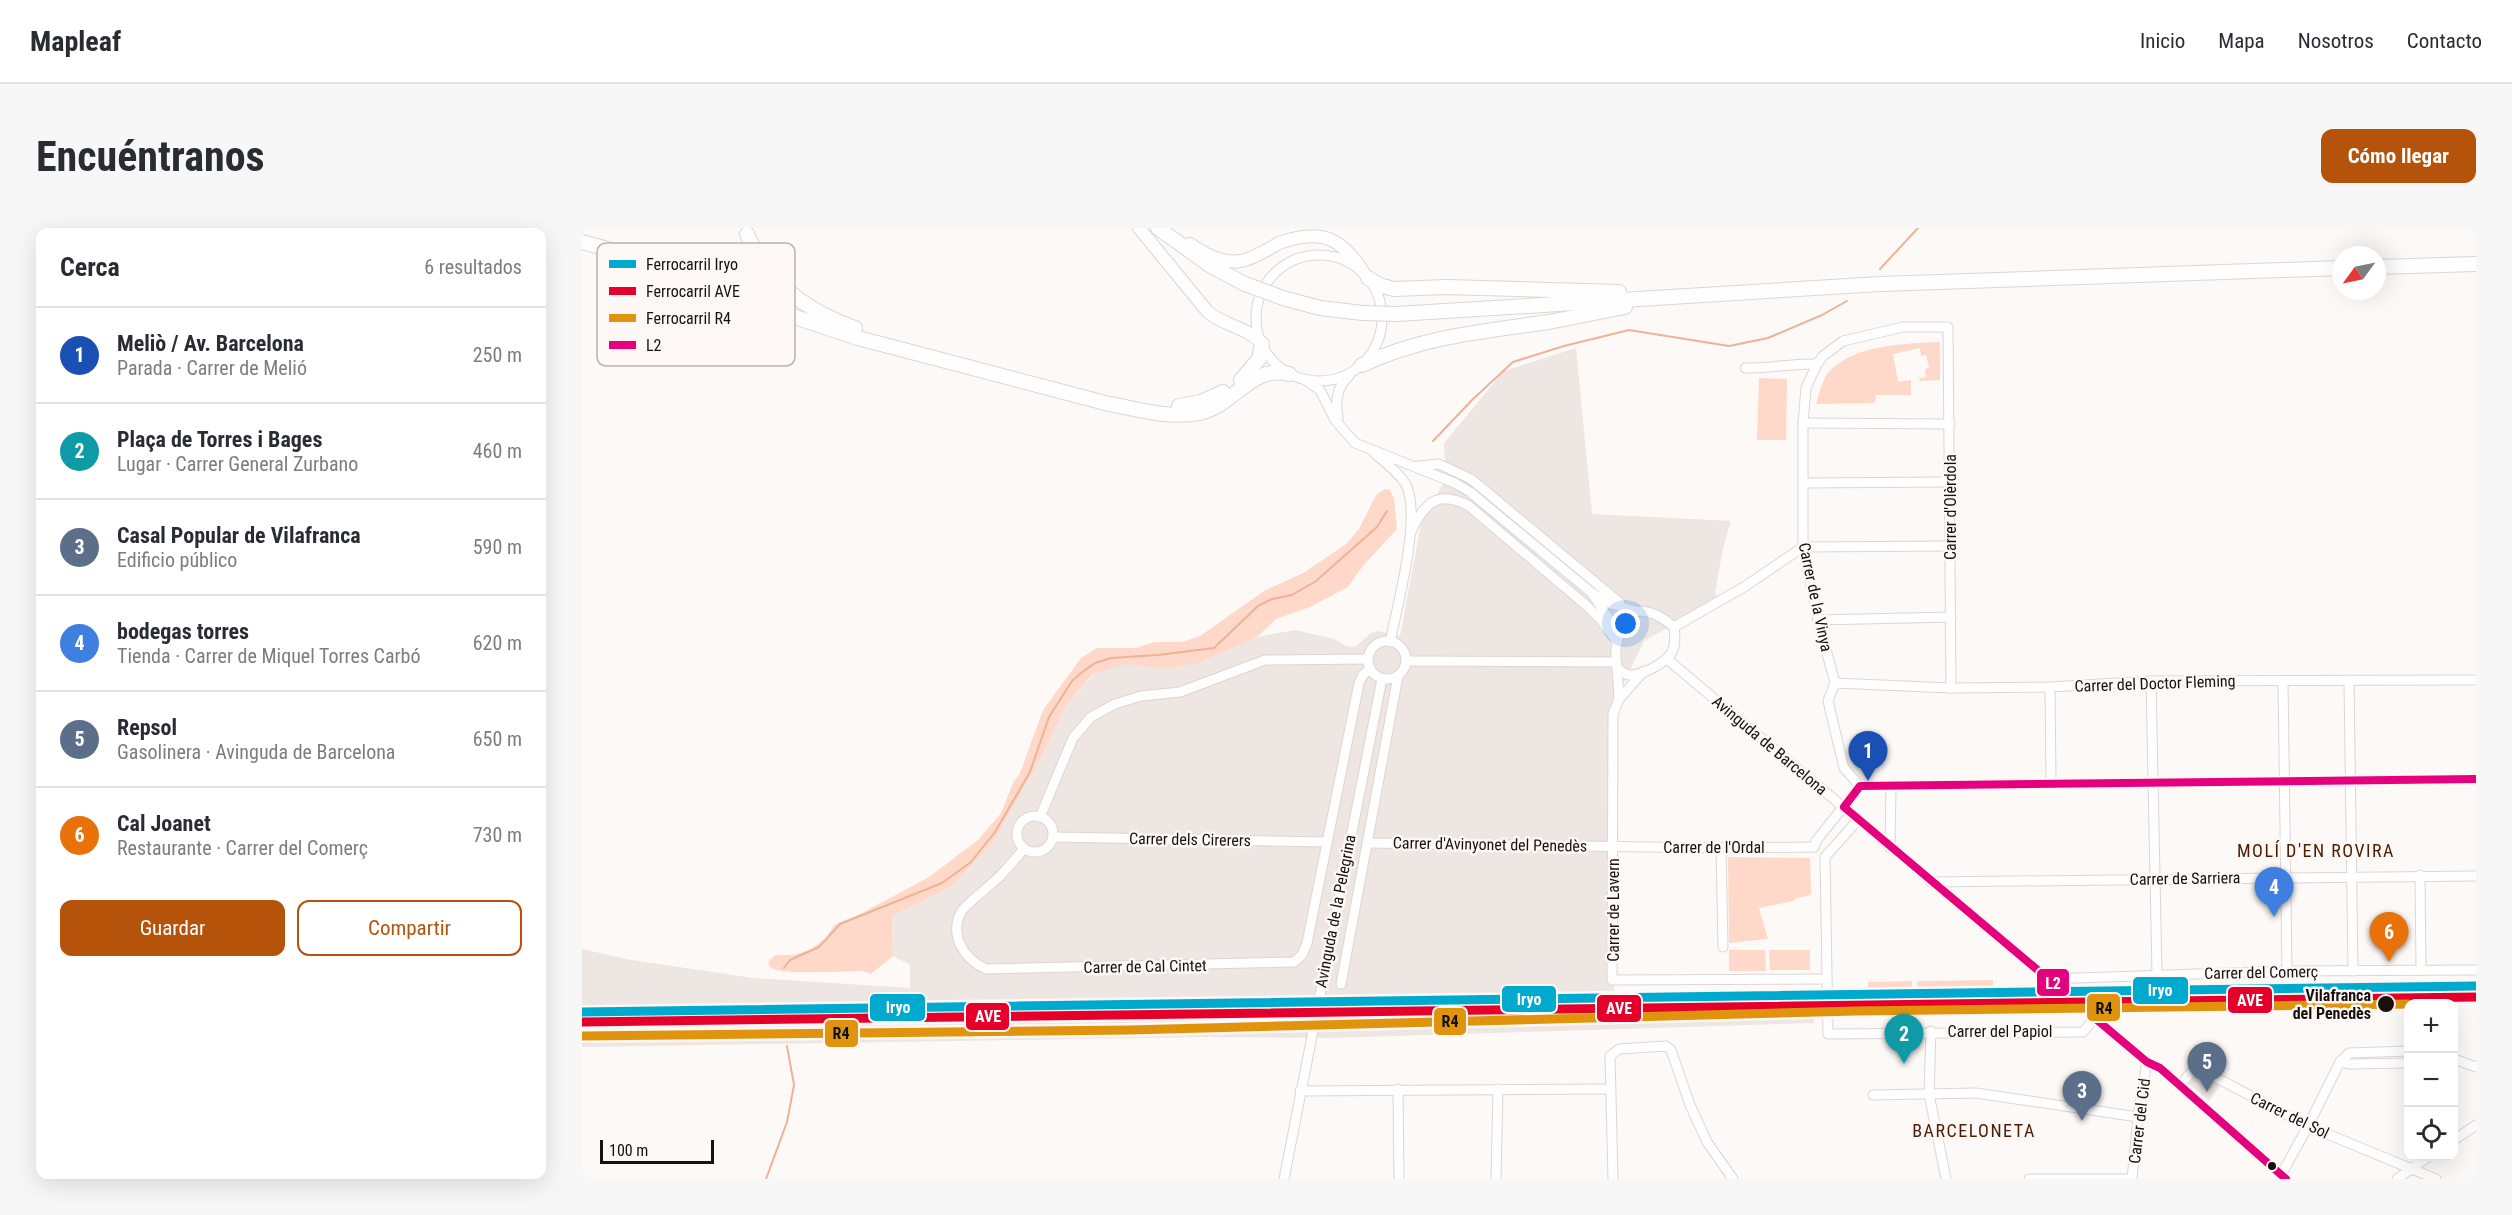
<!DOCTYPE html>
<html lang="es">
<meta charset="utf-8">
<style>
:root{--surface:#fff;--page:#f7f7f7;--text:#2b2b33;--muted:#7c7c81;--line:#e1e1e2;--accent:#b45309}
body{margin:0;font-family:"Roboto Condensed",sans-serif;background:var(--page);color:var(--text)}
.controls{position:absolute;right:18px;bottom:18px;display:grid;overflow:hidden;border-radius:12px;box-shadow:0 6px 24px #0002}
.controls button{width:54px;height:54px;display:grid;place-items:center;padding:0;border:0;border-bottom:2px solid var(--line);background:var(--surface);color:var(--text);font:30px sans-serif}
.compass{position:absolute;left:1750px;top:18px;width:54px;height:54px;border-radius:50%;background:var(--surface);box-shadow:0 6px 24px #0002;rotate:237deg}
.scale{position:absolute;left:18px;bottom:15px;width:114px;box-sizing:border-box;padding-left:6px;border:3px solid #18110e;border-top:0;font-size:16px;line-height:21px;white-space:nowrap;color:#18110e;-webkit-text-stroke:4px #fdf8f6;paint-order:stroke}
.you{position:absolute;left:1044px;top:396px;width:21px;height:21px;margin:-15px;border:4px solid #fff;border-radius:50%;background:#1a73e8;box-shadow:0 0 0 9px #1a73e833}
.badge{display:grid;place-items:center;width:39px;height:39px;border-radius:50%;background:var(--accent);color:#fff;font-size:20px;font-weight:700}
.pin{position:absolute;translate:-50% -50px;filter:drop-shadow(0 2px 3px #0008)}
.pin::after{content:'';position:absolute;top:32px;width:21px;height:18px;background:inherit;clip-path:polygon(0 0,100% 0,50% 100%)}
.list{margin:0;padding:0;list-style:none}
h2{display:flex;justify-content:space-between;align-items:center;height:78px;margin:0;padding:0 24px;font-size:26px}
h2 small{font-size:20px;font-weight:400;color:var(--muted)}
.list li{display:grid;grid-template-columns:39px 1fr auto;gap:18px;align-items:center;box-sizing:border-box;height:96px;padding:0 24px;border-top:2px solid var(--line)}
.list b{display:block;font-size:22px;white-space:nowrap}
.list p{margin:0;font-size:20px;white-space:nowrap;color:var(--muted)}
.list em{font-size:20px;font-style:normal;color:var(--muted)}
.actions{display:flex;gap:12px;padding:18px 24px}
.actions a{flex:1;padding:14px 0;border:2px solid var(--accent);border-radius:12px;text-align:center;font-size:21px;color:var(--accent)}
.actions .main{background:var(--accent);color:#fff}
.icon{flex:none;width:33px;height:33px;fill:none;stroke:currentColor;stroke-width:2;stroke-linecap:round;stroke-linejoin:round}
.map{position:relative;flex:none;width:1894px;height:951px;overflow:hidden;border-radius:12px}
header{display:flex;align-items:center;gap:36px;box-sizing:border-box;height:84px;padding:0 30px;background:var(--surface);border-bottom:2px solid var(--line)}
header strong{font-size:28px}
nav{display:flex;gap:33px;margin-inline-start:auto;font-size:21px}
.intro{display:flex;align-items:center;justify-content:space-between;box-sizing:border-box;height:144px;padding:0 36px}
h1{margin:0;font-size:42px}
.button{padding:15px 27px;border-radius:12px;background:var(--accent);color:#fff;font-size:21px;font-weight:700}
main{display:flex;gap:36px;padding:0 36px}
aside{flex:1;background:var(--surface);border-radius:12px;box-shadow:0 6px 24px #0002}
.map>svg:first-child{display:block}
.built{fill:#ede6e2}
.green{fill:#fed9c9}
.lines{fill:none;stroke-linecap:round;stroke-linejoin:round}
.stream{stroke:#edb298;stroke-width:2}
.minor-casing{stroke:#dcd6d3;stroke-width:11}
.major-casing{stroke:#dcd6d3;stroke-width:14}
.highway-casing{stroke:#dcd6d3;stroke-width:16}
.minor{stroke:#fffefe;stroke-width:9}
.major{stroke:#fffefe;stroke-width:12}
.highway{stroke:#fffefe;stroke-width:14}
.rail-casing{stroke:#cfcecc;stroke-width:4.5}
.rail{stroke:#fdf8f6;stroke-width:2;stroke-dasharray:7;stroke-linecap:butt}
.highway-bridge-casing{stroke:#dcd6d3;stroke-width:16;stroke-linecap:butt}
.highway-bridge{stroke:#fffefe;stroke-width:14}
.bus-1-casing{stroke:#fdf8f6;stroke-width:12}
.bus-1{stroke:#e5007d;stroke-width:8}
.rail-1-casing{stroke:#fdf8f6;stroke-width:14}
.rail-2-casing{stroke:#fdf8f6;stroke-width:14}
.rail-3-casing{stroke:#fdf8f6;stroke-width:14}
.rail-1{stroke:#00a9ce;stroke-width:9}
.rail-2{stroke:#e4002b;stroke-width:9}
.rail-3{stroke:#e0940d;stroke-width:9}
.stop-dot{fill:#18110e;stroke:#fdf8f6;stroke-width:2}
.labels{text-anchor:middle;stroke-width:5;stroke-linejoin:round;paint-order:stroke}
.street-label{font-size:16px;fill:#18110e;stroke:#fdf8f6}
.stop-label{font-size:16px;font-weight:bold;fill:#18110e;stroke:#fdf8f6;text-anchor:end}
.neighbourhood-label{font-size:18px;letter-spacing:1.5px;fill:#4c1c03;stroke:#fdf8f6}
.key{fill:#fdf8f6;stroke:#b8b3b0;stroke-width:1.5}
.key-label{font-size:16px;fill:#18110e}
.line-badge{stroke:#fdf8f6;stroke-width:2}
.badge-label{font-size:16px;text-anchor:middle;font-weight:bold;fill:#fff}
.pale-badge-label{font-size:16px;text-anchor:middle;font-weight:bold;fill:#111}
</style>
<header>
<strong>Mapleaf</strong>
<nav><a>Inicio</a><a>Mapa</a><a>Nosotros</a><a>Contacto</a></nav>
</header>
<div class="intro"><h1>Encuéntranos</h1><a class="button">Cómo llegar</a></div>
<main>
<aside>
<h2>Cerca<small>6 resultados</small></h2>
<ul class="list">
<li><span class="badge" style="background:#1a4fb4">1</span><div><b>Meliò / Av. Barcelona</b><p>Parada · Carrer de Melió</p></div><em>250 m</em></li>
<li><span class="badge" style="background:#0f9aa8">2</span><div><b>Plaça de Torres i Bages</b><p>Lugar · Carrer General Zurbano</p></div><em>460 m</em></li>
<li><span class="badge" style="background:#5c6f8a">3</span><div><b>Casal Popular de Vilafranca</b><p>Edificio público</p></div><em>590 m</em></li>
<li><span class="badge" style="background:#3f7fe0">4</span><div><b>bodegas torres</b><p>Tienda · Carrer de Miquel Torres Carbó</p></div><em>620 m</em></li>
<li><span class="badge" style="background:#5c6f8a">5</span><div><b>Repsol</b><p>Gasolinera · Avinguda de Barcelona</p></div><em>650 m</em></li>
<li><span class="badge" style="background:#e8710a">6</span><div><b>Cal Joanet</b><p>Restaurante · Carrer del Comerç</p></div><em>730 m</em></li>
</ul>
<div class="actions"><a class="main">Guardar</a><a>Compartir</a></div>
</aside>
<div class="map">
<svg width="1894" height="951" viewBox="0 0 1894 951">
<rect width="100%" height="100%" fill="#fcf9f7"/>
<g class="built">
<polygon points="994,120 1010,286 1149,293 1141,320 1133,365 1137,371 1062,413 1033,473 1032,764 1230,760 1232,795 746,810 624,809 0,819 0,721 49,732 172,750 328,760 328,737 311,728 310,688 369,659 411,614 459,530 485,476 512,446 544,435 586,441 618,435 675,409 713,402 752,411 764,418 773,419 789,405 796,403 818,408 839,296 864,250 862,215 922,143"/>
<polygon points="1617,844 1640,855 1627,873 1607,856"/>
</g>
<g class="green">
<path d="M1358,114V152L1338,153L1337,150L1344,149L1343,141L1347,140L1344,127L1339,128L1338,120L1311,126L1316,154L1329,152V167H1294L1293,175L1234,176C1237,167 1240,152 1246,145C1272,116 1322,116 1358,114Z"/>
<polygon points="1177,150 1205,151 1204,212 1175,212"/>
<path d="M803,261L808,262L812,270L815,301L780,339L766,359L728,379L694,391L675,409L618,435L586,441L544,436L511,446L485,476L459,530L411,614L369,659L310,688L311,728L289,746L281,743C263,743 206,747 192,741C188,740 188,738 186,734L193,727H212L229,721L244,710L252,697L280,685L347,649L396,612L419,585L431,555L438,545L461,482L499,430L515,420H554L573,414H600L618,408L682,363L723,344L764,316L777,301L794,267Z"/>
<polygon points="1146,629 1228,630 1229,667 1212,671 1212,673 1177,680 1186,711 1147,715"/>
<polygon points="1147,722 1183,722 1184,743 1147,743"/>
<polygon points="1187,722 1228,722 1228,742 1188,742"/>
<polygon points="1411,752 1411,758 1448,757 1479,783 1474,785 1380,786 1356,782 1335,787 1335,753"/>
<polygon points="1330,753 1330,787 1315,784 1256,788 1256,760 1286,759 1286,754"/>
</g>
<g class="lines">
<g class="stream">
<polyline points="1298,41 1336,0"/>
<polyline points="851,213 891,171 931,134 982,118 1047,102 1147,118 1186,110 1240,87 1265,73"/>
<polyline points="202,740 208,732 237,719 258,696 360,655 389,634 413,604 448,544 467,489 490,453 499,445 513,435 529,430 576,427 632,420 676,378 690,371 710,367 734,353 795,299 805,283"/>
<polyline points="184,951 205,894 212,857 205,818"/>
</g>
<defs>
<g id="minor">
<circle cx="737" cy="90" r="63"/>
<path d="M1163,140C1187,141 1210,135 1235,136"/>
<polyline points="722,151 738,162 753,192 773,215 873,255 888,264 1010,365 1029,376 1054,383"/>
<path d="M756,190C753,174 754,159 767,148"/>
<polyline points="1221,195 1368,196"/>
<path d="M793,226C804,235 815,243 823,255C841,284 815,379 808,414"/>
<polyline points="836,238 857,236 889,251 1038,375"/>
<polyline points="1222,255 1367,254"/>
<path d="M829,304C842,275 856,261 887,278L1005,378L1019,392L1035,414"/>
<polyline points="1011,367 1029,394 1036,409"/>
<path d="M1054,383C1070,383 1079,388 1092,399C1093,407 1094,416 1090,424C1084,435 1061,447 1048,447C1043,447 1039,443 1035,440C1031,417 1037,398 1054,383Z"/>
<polyline points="1236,392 1369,389"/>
<polyline points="1092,399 1162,359 1221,319 1368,318"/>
<circle cx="805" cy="432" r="19"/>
<polyline points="1085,431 1565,834 1578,840 1704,951"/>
<polyline points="824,433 1034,434"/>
<polyline points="1035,440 1037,471"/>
<polyline points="1062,443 1037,471 1031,486 1030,752 1244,751"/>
<polyline points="1767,452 1771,743"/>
<polyline points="1569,453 1575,746"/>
<polyline points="1701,453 1705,743"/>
<polyline points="1253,455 1369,460 1468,459 1569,453 1894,452"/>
<polyline points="1468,459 1469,555"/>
<polyline points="1278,558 1262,540 1246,473 1253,455 1236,392 1221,319 1221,195 1224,160 1235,136 1241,128 1261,113 1321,99 1366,99 1369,460"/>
<circle cx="453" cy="606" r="18"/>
<polyline points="458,589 491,510 509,489 533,476 559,468 598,464 683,432 786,431"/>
<polyline points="1276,592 1243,629 1246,806 1501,804 1513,790"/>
<polyline points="472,609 745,614"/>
<polyline points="785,615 1139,620 1232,619"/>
<polyline points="1232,619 1234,613 1278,558 1894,551"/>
<polyline points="1139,620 1141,719"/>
<polyline points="1308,620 1309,557"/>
<path d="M442,621C434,630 426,640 417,649C410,656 382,678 379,684C367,708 382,731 404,741L712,734L720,727L725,715L777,455L781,447L788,441"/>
<polyline points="1838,647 1839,742"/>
<polyline points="1349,654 1894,648"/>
<polyline points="1465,751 1705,743 1894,742"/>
<polyline points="759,756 816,448"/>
<polyline points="1349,803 1347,866 1364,951"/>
<polyline points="1872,831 1894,839"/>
<polyline points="1758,834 1768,836 1826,835"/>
<polyline points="1597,858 1614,839 1726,898 1854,951"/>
<polyline points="816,861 817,951"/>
<polyline points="718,863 1029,861"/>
<polyline points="1291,867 1394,865 1556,889"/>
<polyline points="1872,912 1894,897"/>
<polyline points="1699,947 1726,898 1758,834 1767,825 1826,823"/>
<polyline points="702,951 800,451"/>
<polyline points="914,951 916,861"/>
<polyline points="1031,951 1028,828 1037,821 1084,818 1089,822 1108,877 1125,914 1151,951"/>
<polyline points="1447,951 1550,951"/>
<polyline points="1550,951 1556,889 1565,834"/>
<polyline points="1815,951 1847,928"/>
</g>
<g id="major">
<path d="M557,0L625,83C641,98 666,99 680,116"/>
<path d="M608,16C622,26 641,36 659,33C673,30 685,22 697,15C739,0 759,9 782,45"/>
</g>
<g id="highway">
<polyline points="576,0 629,38 663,56"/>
<path d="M165,6C185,54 224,83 273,100"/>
<path d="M0,14L47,27L165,73L276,110L527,176C556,181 588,191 618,185C652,177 670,136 707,146"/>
<polyline points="1795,39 1894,36"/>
<polyline points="786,50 797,57 812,61 864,59 1037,64"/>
<polyline points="701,70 738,80 781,85"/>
<polyline points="815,86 1298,56 1759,40"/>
<path d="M780,137C842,108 900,104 966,94C992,90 1017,83 1043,79"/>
<polyline points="659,152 677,131 680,116"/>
<polyline points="597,178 619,174 641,164"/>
</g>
</defs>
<use href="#minor" class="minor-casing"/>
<use href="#major" class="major-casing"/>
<use href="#highway" class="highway-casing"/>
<use href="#minor" class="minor"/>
<use href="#major" class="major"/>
<use href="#highway" class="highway"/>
<defs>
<polyline id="rail" points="948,790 1231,780"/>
</defs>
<use href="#rail" class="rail-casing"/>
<use href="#rail" class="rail"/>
<defs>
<g id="highway-bridge">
<polyline points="663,56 701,70"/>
<polyline points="781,85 815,86"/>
</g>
</defs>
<use href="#highway-bridge" class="highway-bridge-casing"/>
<use href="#highway-bridge" class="highway-bridge"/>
<defs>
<polyline id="bus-1" points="1704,951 1578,840 1565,834 1262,579 1278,558 1894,551"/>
</defs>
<use href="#bus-1" class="bus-1-casing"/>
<use href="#bus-1" class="bus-1"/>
<defs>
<polyline id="rail-1" points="0,784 1894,758"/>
<polyline id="rail-2" points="0,794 1894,769"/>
<polyline id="rail-3" points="0,808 547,802 1274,783 1826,776"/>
</defs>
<use href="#rail-1" class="rail-1-casing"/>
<use href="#rail-2" class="rail-2-casing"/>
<use href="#rail-3" class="rail-3-casing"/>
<use href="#rail-1" class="rail-1"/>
<use href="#rail-2" class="rail-2"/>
<use href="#rail-3" class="rail-3"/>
</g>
<g class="stop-dot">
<circle cx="1804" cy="776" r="9"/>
<circle cx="1690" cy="938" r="5"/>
</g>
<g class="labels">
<g class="street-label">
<text transform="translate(1368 279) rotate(-90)" y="6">Carrer d'Olèrdola</text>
<text transform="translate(1234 369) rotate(78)" y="6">Carrer de la Vinya</text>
<text transform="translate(1573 455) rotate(-2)" y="6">Carrer del Doctor Fleming</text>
<text transform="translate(1188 517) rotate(40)" y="6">Avinguda de Barcelona</text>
<text transform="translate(608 611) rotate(1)" y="6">Carrer dels Cirerers</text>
<text transform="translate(908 616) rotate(1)" y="6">Carrer d'Avinyonet del Penedès</text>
<text x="1132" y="625">Carrer de l'Ordal</text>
<text transform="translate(1603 650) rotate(-1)" y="6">Carrer de Sarriera</text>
<text transform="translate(1031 682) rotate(-90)" y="6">Carrer de Lavern</text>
<text transform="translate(753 683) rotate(-79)" y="6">Avinguda de la Pelegrina</text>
<text transform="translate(563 738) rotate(-1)" y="6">Carrer de Cal Cintet</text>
<text transform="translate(1679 744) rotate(-1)" y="6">Carrer del Comerç</text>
<text x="1418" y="809">Carrer del Papiol</text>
<text transform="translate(1708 887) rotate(26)" y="6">Carrer del Sol</text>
<text transform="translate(1557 893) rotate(-83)" y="6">Carrer del Cid</text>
</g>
<g class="stop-label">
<text x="1789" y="773">Vilafranca<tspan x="1789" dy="18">del Penedès</tspan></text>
</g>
<g class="neighbourhood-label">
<text x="1734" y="629">MOLÍ D'EN ROVIRA</text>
<text x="1392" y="909">BARCELONETA</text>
</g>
</g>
<rect x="15" y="15" width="198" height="123" rx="9" class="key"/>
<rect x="27" y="32" width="27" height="8" fill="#00a9ce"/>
<rect x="27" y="59" width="27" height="8" fill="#e4002b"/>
<rect x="27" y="86" width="27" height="8" fill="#e0940d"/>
<rect x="27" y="113" width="27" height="8" fill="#e5007d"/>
<g class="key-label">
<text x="64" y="42">Ferrocarril Iryo</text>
<text x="64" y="69">Ferrocarril AVE</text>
<text x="64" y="96">Ferrocarril R4</text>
<text x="64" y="123">L2</text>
</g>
<g class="line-badge">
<rect x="1454" y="740" width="34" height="29" rx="6" fill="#e5007d"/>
<rect x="1550" y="748" width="57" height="29" rx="6" fill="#00a9ce"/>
<rect x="919" y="757" width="56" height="28" rx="6" fill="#00a9ce"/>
<rect x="1645" y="758" width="46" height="28" rx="6" fill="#e4002b"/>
<rect x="287" y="765" width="57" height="29" rx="6" fill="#00a9ce"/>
<rect x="1504" y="765" width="35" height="29" rx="6" fill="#e0940d"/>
<rect x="1014" y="766" width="46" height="29" rx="6" fill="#e4002b"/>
<rect x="383" y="774" width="45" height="29" rx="6" fill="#e4002b"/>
<rect x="851" y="779" width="34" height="29" rx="6" fill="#e0940d"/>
<rect x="242" y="791" width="35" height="29" rx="6" fill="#e0940d"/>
</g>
<g class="badge-label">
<text x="1471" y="761">L2</text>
<text x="1578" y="768">Iryo</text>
<text x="947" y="777">Iryo</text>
<text x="1668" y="778">AVE</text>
<text x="316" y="785">Iryo</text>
<text x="1037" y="786">AVE</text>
<text x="406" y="794">AVE</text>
</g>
<g class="pale-badge-label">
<text x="1522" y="786">R4</text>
<text x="868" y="799">R4</text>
<text x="259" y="811">R4</text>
</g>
</svg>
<div class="controls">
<button>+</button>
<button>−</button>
<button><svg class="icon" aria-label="locate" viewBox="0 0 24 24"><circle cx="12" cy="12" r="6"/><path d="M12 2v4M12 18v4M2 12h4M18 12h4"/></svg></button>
</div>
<svg class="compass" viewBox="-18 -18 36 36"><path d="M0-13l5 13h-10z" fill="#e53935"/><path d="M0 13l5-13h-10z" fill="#7c7c81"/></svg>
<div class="scale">100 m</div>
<div class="you"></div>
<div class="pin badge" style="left:1286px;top:553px;background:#1a4fb4">1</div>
<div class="pin badge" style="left:1322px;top:836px;background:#0f9aa8">2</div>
<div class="pin badge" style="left:1500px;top:893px;background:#5c6f8a">3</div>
<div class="pin badge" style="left:1692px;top:689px;background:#3f7fe0">4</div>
<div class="pin badge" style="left:1625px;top:864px;background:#5c6f8a">5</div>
<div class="pin badge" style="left:1807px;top:734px;background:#e8710a">6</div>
</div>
</main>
